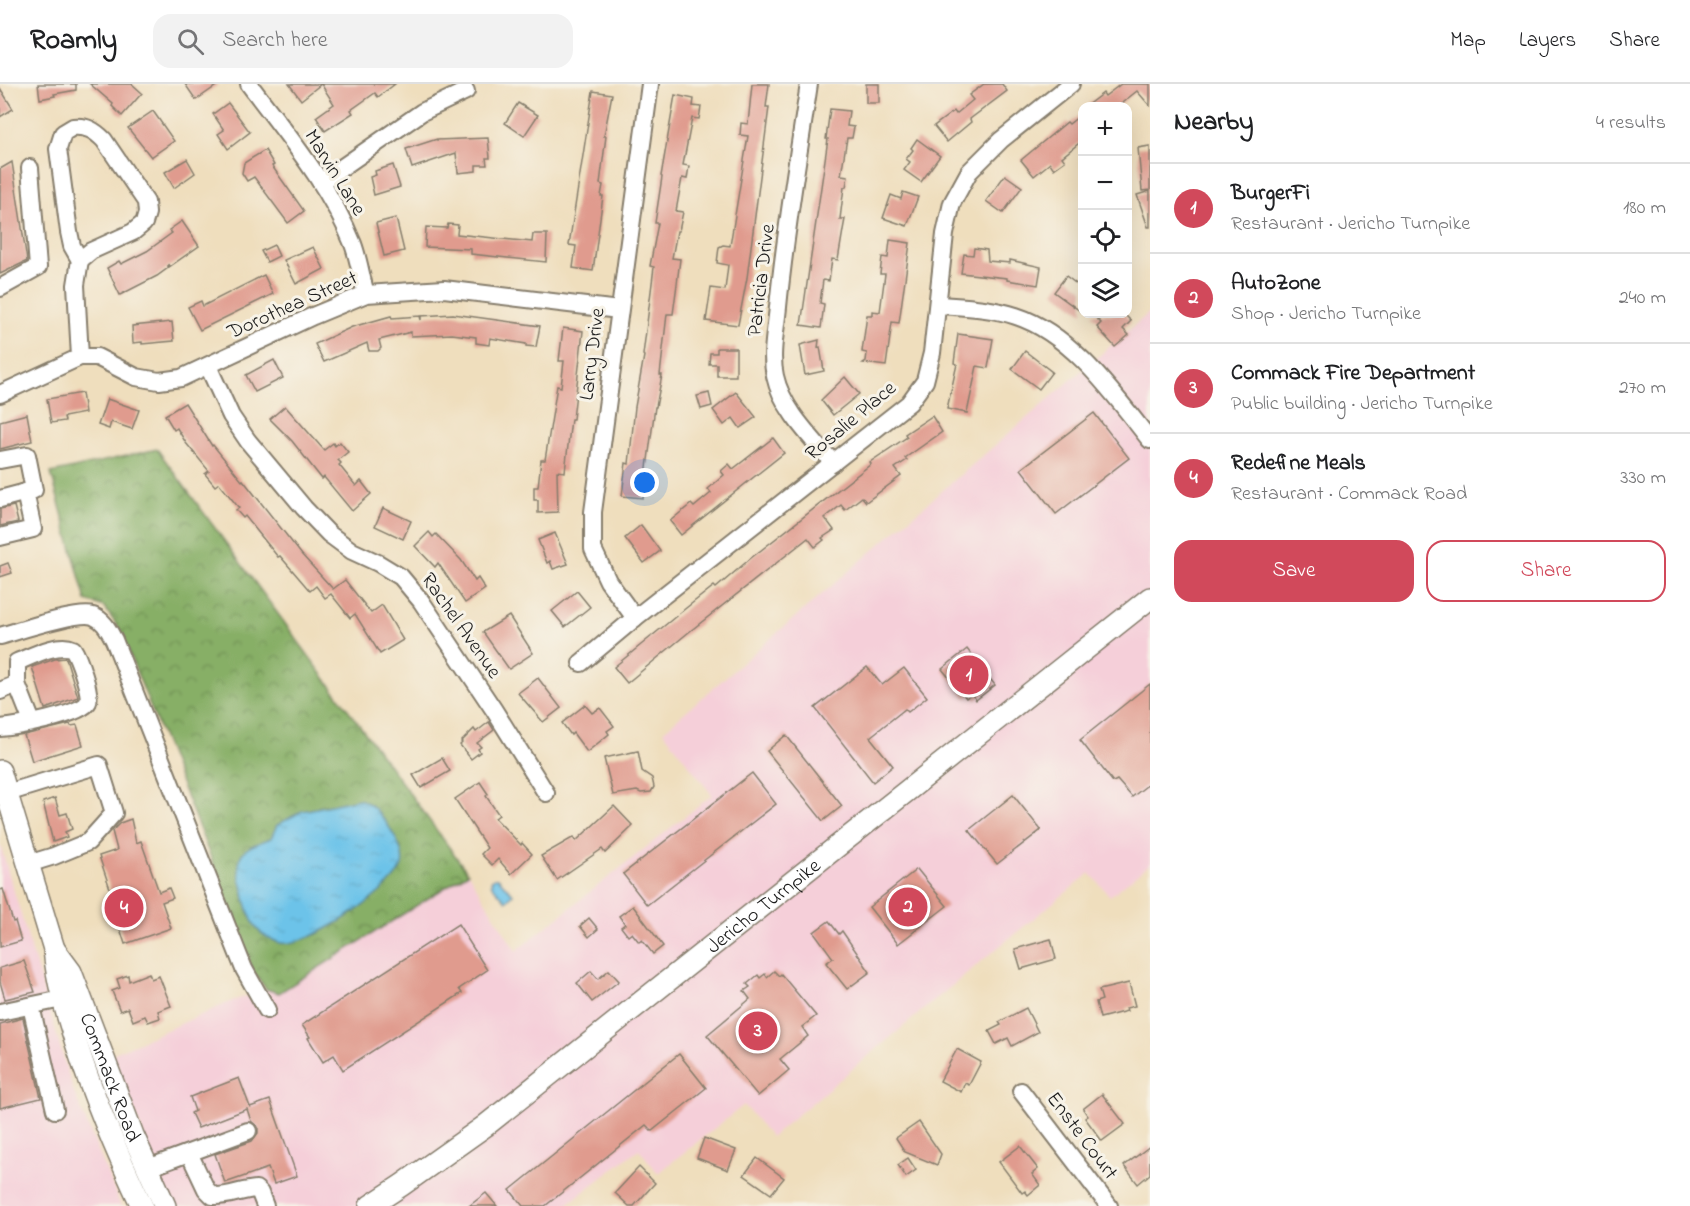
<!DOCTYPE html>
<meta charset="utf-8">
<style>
:root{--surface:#fff;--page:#f2f2f2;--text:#202124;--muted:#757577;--line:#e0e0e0;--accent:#d1495b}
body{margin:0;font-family:"Indie Flower",sans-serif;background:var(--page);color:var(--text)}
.controls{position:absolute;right:18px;top:18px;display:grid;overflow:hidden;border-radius:12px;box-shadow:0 6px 24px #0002}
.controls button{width:54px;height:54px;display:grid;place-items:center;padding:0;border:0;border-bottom:2px solid var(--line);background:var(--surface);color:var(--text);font:30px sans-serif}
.you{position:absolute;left:645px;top:399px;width:21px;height:21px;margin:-15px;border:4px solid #fff;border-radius:50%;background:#1a73e8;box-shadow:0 0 0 9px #1a73e833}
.badge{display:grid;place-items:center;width:39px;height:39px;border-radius:50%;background:var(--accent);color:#fff;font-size:20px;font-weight:700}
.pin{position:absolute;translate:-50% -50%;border:3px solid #fff;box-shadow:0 2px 6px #0006}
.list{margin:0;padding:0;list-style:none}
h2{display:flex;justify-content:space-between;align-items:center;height:78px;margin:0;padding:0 24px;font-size:26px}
h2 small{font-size:20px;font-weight:400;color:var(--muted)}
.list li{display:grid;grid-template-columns:39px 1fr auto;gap:18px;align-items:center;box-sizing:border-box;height:90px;padding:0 24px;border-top:2px solid var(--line)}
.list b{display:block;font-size:22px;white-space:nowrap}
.list p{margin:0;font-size:20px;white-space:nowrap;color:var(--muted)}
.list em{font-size:20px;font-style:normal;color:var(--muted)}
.actions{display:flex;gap:12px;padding:18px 24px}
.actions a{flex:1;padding:14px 0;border:2px solid var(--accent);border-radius:18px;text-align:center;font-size:21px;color:var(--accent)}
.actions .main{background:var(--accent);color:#fff}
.icon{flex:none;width:33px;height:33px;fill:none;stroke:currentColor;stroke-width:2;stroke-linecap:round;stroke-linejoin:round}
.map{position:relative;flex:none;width:1150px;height:1122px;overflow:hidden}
header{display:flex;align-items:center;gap:36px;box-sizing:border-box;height:84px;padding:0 30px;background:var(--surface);border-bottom:2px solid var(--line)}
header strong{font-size:28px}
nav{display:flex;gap:33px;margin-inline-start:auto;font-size:21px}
.search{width:420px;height:54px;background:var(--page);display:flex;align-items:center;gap:15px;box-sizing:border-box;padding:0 21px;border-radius:18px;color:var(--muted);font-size:22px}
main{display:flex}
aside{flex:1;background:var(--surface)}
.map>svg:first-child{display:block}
.built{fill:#f5cfd9}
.forest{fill:url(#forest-crowns);stroke:#526641;stroke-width:1.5}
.water{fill:url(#water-ripples);stroke:#447082;stroke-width:1.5}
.building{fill:#e09b8e}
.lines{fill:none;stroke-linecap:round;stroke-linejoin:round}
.minor-casing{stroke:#867d6c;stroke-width:20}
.major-casing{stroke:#867d6c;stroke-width:24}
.minor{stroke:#fff;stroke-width:16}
.major{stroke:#fff;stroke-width:21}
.labels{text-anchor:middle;stroke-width:6;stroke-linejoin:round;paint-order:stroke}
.street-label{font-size:21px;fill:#1c1c1c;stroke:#f7f3e8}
</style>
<header>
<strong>Roamly</strong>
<div class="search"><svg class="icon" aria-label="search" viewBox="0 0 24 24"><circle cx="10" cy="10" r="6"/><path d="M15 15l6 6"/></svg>Search here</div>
<nav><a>Map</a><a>Layers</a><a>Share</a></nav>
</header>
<main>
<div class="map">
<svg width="1150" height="1122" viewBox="0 0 1150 1122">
<defs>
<pattern id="forest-crowns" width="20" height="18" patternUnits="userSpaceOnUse" patternTransform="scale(1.5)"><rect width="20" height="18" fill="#87af66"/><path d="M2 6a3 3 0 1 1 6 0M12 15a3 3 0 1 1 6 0" fill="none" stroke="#6e8e53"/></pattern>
<pattern id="water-ripples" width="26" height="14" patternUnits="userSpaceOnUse" patternTransform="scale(1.5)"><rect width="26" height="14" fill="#6cc3e9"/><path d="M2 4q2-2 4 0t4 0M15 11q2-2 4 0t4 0" fill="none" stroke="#5da7c7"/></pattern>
</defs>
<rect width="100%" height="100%" fill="#f7f3e8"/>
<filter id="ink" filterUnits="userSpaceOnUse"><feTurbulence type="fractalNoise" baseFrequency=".0167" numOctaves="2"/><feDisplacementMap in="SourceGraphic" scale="12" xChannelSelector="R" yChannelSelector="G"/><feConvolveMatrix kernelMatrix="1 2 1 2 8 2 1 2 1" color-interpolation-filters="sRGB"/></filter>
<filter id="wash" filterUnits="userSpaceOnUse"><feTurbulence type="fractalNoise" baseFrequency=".008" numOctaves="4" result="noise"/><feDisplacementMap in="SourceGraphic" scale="24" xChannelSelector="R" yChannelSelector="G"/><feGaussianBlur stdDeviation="1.35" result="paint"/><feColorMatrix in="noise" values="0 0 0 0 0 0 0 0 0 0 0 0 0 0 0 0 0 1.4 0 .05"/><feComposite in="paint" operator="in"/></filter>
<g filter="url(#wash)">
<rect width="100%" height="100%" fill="#efdebd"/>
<g class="built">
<polygon points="1150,228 1150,780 1110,812 1090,789 995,866 771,1053 744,1021 658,1089 639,1065 565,1122 171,1122 112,970 230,918 266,905 279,909 468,789 516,867 712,711 663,647"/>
<polygon points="0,760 73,1006 121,1122 0,1122"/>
</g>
<polygon class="forest" points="157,365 468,789 279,909 266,905 253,887 213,779 119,544 104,523 86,517 51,389"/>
<g class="water">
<path d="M359,715C364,717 370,720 374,724C385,735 409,769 401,784C388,810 310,863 281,859C276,858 264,852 260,848C248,836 245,813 241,798C233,766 246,764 271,754L277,741L302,727Z"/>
<polygon points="494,794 498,794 513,810 506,817 491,800 492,799 491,797"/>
</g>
<g id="blocks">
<g class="building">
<polygon points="38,0 76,0 76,6 54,10 55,12 40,15"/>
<polygon points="90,0 132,0 142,9 122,32 112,22 113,20"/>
<polygon points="185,0 219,0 196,16"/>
<polygon points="289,0 321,0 301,16"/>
<polygon points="321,0 395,0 378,13 375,9 351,26 353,29 325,47 316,33 334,20"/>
<polygon points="752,0 769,0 766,23 769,23 747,194 738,241 706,237 711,204 725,206 728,181 717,179 719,163 723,161 730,162 748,52 740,51 741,39 748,40"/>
<rect x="866" y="0" width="13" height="19"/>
<polygon points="984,0 1002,0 1007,7 970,35 971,38 947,58 934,42 954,27 956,30 973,16 969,11"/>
<polygon points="1121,0 1150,0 1150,22 1137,7 1118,22 1086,22 1103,9 1105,12"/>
<polygon points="0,4 13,25 0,33"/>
<polygon points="593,7 612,10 604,52 606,52 600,100 603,101 601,112 603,112 593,187 573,184 576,162 569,161"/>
<polygon points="675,11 694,15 693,22 701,23 699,35 692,34 683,81 689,82 687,95 682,94 676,127 683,128 679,147 677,147 672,174 680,175 677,200 673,230 667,230 660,291 662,291 656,323 655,323 643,414 622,412 626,379 629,380 635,323 644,272 643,271 654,183 650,182 658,139 655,139 662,93 661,92"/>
<polygon points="228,19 250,48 228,65 218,50 224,46 213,30"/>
<polygon points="518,19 538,31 524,52 505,39"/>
<polygon points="830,25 849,27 847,42 854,43 852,54 847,54 841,91 848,92 846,103 844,103 840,135 845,135 843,146 838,176 832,175 829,197 823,196 820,219 824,220 821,244 801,241 828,55 826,55"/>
<polygon points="153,27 174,57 151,73 128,44"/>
<polygon points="1083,29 1083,56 1062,73 1065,77 1054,85 1050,79 1034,92 1021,76 1067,38 1069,40"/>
<polygon points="488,54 490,74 486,74 487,81 476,81 476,87 458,89 456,69 412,84 406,65 437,55 437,56"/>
<polygon points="917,55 940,72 921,98 904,86 910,78 906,75 913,66 911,64"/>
<polygon points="1150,62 1150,106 1142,107 1138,64"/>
<polygon points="265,66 274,81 272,82 304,127 288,139 254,93 247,97 242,89 244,79"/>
<polygon points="187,75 195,89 174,104 165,88"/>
<polygon points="12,78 27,177 0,190 0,85"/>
<polygon points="393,81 400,103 374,111 370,93 376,91 375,87"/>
<polygon points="1005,91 1022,103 1003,129 986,117"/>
<polygon points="1150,107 1150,143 1148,143 1137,111"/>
<polygon points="903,108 918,113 907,142 883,134 891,111 901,115"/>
<polygon points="396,134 404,167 384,172 376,139"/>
<polygon points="182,137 199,162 169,183 168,180 168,184 157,192 120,211 107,184 119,177 121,180 147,167 172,149 169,146"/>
<polygon points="448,140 458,141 457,150 503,155 532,158 533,150 547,150 546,178 471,170 471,165 425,163 426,143 447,144"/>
<polygon points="890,156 910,159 899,239 892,238 886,282 863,279 866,277 867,269 862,268 867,231 872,231 872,227 880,228 885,190 880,190 882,173 888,174"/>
<polygon points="274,161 279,172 267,178 261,167"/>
<polygon points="313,163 324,185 296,200 284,176"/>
<polygon points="974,164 987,166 988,177 1010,179 1010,176 1041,183 1038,201 1007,196 1007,194 961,189 964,170 973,171"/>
<polygon points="264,191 273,210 200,246 188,223 201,217 203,222"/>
<polygon points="1066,192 1083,205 1083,229 1054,208"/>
<polygon points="453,230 540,242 536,263 526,262 526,260 490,254 489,261 476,259 476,253 452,250 411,252 411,248 379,256 381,264 378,267 369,267 367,259 324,278 315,260 352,243 391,232 392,234 420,232 421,236 421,232"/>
<polygon points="1092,230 1124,230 1131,237 1123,245 1129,251 1115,263 1097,243 1101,239"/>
<polygon points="172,238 174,257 142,260 142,258 133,259 132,242"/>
<polygon points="563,244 583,247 573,335 571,335 565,388 557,387 558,428 538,429 538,416 534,416 534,403 538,403 541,376 545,376 557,302 561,303 564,277 559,277"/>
<polygon points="958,250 993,255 988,284 977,282 967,329 947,325 957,280 954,279"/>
<polygon points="819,256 818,264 820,263 824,287 805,291 800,261"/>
<polygon points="717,264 736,264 736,292 717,292 717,280 709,280 710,269 717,269"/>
<polygon points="1025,267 1052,288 1039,305 1012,285"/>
<polygon points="274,276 283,294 255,308 246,291"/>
<polygon points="845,293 859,310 833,331 821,316"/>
<polygon points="736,308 756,333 740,344 733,334 724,341 713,326"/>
<polygon points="82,309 85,329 64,333 65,337 51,339 47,315"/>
<polygon points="709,309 712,322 701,325 697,312"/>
<polygon points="107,315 139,326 132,345 111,338 109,345 98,341"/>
<polygon points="185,319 212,362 213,361 242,397 243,396 302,471 333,505 345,496 371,529 382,521 403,556 380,570 355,530 350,534 331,510 325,514 316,502 310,507 280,472 278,473 245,432 243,434 236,426 239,424 219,399 215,402 205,390 209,387 186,359 177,344 174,346 165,331"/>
<polygon points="285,322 324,366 333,359 335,362 340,358 348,368 338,376 341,379 339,381 356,402 361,397 371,410 352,427 324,393 322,395 292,357 270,335"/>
<polygon points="1094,329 1129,374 1056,430 1021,385"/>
<polygon points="27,330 32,357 0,365 0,337"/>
<polygon points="932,332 942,348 905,374 907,376 895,384 901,392 866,418 862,413 845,426 841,421 825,434 834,446 822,454 824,456 815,463 808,454 689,548 627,599 614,583 686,524 714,502 716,504 751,474 871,380 870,378 907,353 905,350"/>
<polygon points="773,354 784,369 681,451 670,437 691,420 694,423 711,409 708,405 724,391 721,387 729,380 733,385"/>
<polygon points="14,422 18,438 0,442 0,425"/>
<polygon points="383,424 411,437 403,455 375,442"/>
<polygon points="641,441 660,467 644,479 625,454"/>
<polygon points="429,448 433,453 436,450 461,476 475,497 478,494 485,505 465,519 438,479 435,483 415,462"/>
<polygon points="555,449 568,480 553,485 550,477 547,479 538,456"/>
<polygon points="8,479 12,489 0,493 0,482"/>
<polygon points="577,507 590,523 565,543 552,527"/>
<polygon points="509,532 533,569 509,585 483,548"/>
<polygon points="967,565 995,601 976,616 972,610 966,614 942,585"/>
<polygon points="66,574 78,613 45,625 32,583 55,575"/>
<polygon points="867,583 882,601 904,584 927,613 908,628 905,625 870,653 893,682 873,698 815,624"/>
<polygon points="538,594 561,624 543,638 518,609"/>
<polygon points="1150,600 1150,699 1132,713 1117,696 1113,698 1080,656"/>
<polygon points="585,621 592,629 600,624 614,642 607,647 609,650 587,668 573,649 571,651 562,639"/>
<polygon points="489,638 494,646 477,659 481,663 478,665 480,668 471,675 460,661 462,659 461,658 474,645 476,648"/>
<polygon points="70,640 71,642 77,641 83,661 32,677 24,651"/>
<polygon points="786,651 842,722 823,737 767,667"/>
<polygon points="638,667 642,687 652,694 654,703 651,708 641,709 637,707 613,711 604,674"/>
<polygon points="442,674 450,687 421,704 413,691"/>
<polygon points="752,689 776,720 647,821 623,790"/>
<polygon points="480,698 488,710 486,712 499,731 495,734 521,761 522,759 532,770 511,790 498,775 492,781 481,770 487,764 455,715"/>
<polygon points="1013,711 1041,746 997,780 969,746"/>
<polygon points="55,714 60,731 67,729 72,745 65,748 67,753 53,758 43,718"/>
<polygon points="614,722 633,742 605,769 602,765 557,796 541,772 574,753 576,757"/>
<polygon points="131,735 136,759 141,757 159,808 169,804 173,814 162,818 171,844 125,860 117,835 120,834 99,772 117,766 112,747 120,739"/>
<polygon points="917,785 947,822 898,860 869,823"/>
<polygon points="3,805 13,838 15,837 21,857 0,863 0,806"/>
<polygon points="633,822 663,862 653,870 642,856 639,858 632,849 628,852 621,843 625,840 619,832"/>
<polygon points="589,834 598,845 589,853 580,842"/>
<polygon points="829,837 839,850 842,847 870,888 847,905 826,879 833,874 814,848"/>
<polygon points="458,840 487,886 459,905 462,909 343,986 334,971 323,978 308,954 310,953 302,941"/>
<polygon points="1051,855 1056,875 1021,885 1015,865"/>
<polygon points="24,877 35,908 5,915 0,898 0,884"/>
<polygon points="609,886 619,897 592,918 577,899 591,887 598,895"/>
<polygon points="774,887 779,892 781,890 816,932 802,943 808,952 780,975 789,986 758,1012 707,951 750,915 744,907 750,903 747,900 758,891 760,894 765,890 767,893"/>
<polygon points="149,889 151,895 159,892 171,922 158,927 160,934 148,938 145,932 133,937 128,924 120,927 112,907 120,904 117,895 128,891 129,897"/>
<polygon points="1129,899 1135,922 1126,924 1127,927 1100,934 1096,918 1102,916 1099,906"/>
<polygon points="1026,924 1038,948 1012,962 1008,954 996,960 989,947 1001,941 999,938"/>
<polygon points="23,934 41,1014 0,1024 0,940"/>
<polygon points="957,965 981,978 969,1001 965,999 961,1008 940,997"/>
<polygon points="679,970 706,1004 652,1047 646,1041 545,1122 523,1122 510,1106"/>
<polygon points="239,994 250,1023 270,1016 297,1092 274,1100 268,1084 225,1099 215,1070 252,1057 258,1049 258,1043 251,1037 247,1025 198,1044 191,1029 195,1027 190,1013"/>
<polygon points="1102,1010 1125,1040 1102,1057 1085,1034 1088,1032 1083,1025"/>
<polygon points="919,1038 941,1070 937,1081 905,1068 896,1054"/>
<polygon points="704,1054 736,1066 728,1086 697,1074"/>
<polygon points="1020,1062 1038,1085 1032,1090 1040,1101 1028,1111 1025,1107 1022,1109 999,1078"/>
<polygon points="1150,1062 1150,1090 1138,1100 1124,1082"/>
<polygon points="757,1074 784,1094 771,1110 744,1091"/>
<polygon points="908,1074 916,1086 906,1093 898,1081"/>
<polygon points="639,1083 655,1099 634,1122 629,1122 615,1109"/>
<polygon points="486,1109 497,1122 469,1122"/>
</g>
</g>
</g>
<g filter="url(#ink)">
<use href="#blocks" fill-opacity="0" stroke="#867d6c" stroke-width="1.5"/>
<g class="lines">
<defs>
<g id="minor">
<path d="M249,0C287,51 329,100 353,160C359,176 361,193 366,210"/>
<path d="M809,0C798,74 785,149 778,223C776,245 770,271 775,292C782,325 812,354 833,379"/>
<path d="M73,43C87,42 94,46 104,56L146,118L147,129L144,139L133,148L91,167L80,176L72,162L69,148L58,65L63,49Z"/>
<polyline points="321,98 422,28 466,7"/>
<polyline points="80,176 76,201 80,273"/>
<polyline points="0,204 38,183 30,84"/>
<path d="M939,221C964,223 992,224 1016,232C1072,250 1115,312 1150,356"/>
<polyline points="208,282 231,332 248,357 304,424 329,450 352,467 378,479 401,493 421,517 494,626 546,709"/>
<polyline points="0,310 80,273 97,273 136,293 159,297 181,294 313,232 366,210 444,205 619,226"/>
<polyline points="0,376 27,371 34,406 0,415"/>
<polyline points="0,453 33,445 25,408"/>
<polyline points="635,534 608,497 593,465 593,428 650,0"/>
<path d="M0,552C18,547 78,527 93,532C104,536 109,547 114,556L244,885L267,926"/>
<polyline points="581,579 635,534 909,319 925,297 932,269 945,150 952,119 969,88 1001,56 1071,0"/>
<polyline points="0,607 17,600"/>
<path d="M0,644C15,643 82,631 88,618C92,611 78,572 73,565C58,558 32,572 17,578V600L32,638"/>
<polyline points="7,709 99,681 114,729 88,758 54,772 28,780"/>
<polyline points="31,922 55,1026"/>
<polyline points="0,928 62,915"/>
<polyline points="1021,1007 1109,1122"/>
<path d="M189,1069L206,1105L213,1112C228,1113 241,1106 256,1105L260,1109L265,1122"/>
<polyline points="148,1084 248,1047"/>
</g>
<g id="major">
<path d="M0,687L54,865C57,898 66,928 76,959C94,1015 117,1069 142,1122"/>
<path id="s1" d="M54,865L71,888L133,1051L165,1122"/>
<path id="s2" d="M370,1122L402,1101L485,1042L1150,514"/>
</g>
</defs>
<use href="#minor" class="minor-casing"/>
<use href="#major" class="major-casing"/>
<use href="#minor" class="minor"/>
<use href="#major" class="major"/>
</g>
</g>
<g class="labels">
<g class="street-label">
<text transform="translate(336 88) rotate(58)" y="7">Marvin Lane</text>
<text transform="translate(760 196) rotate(-83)" y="7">Patricia Drive</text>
<text transform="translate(292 220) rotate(-24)" y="7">Dorothea Street</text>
<text transform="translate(591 270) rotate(-83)" y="7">Larry Drive</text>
<text transform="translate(850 336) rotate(-40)" y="7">Rosalie Place</text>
<text transform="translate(462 541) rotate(55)" y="7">Rachel Avenue</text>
<text dy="7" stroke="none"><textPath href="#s2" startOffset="495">Jericho Turnpike</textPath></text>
<text dy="7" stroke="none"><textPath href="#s1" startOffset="141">Commack Road</textPath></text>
<text transform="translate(1083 1051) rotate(53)" y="7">Enste Court</text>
</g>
</g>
</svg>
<div class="controls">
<button>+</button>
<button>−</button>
<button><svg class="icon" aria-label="locate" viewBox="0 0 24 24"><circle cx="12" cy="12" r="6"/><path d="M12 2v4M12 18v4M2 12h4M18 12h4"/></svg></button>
<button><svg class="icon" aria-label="layers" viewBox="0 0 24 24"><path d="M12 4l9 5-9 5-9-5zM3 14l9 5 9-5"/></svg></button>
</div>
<div class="you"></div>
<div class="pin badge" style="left:969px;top:591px">1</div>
<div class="pin badge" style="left:908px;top:823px">2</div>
<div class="pin badge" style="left:758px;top:947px">3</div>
<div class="pin badge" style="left:124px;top:824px">4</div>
</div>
<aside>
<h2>Nearby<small>4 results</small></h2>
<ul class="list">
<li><span class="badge">1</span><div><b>BurgerFi</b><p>Restaurant · Jericho Turnpike</p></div><em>180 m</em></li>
<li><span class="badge">2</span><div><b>AutoZone</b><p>Shop · Jericho Turnpike</p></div><em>240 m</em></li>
<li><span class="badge">3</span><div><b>Commack Fire Department</b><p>Public building · Jericho Turnpike</p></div><em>270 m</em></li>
<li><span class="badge">4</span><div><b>Redefine Meals</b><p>Restaurant · Commack Road</p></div><em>330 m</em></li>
</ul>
<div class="actions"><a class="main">Save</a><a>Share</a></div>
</aside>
</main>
